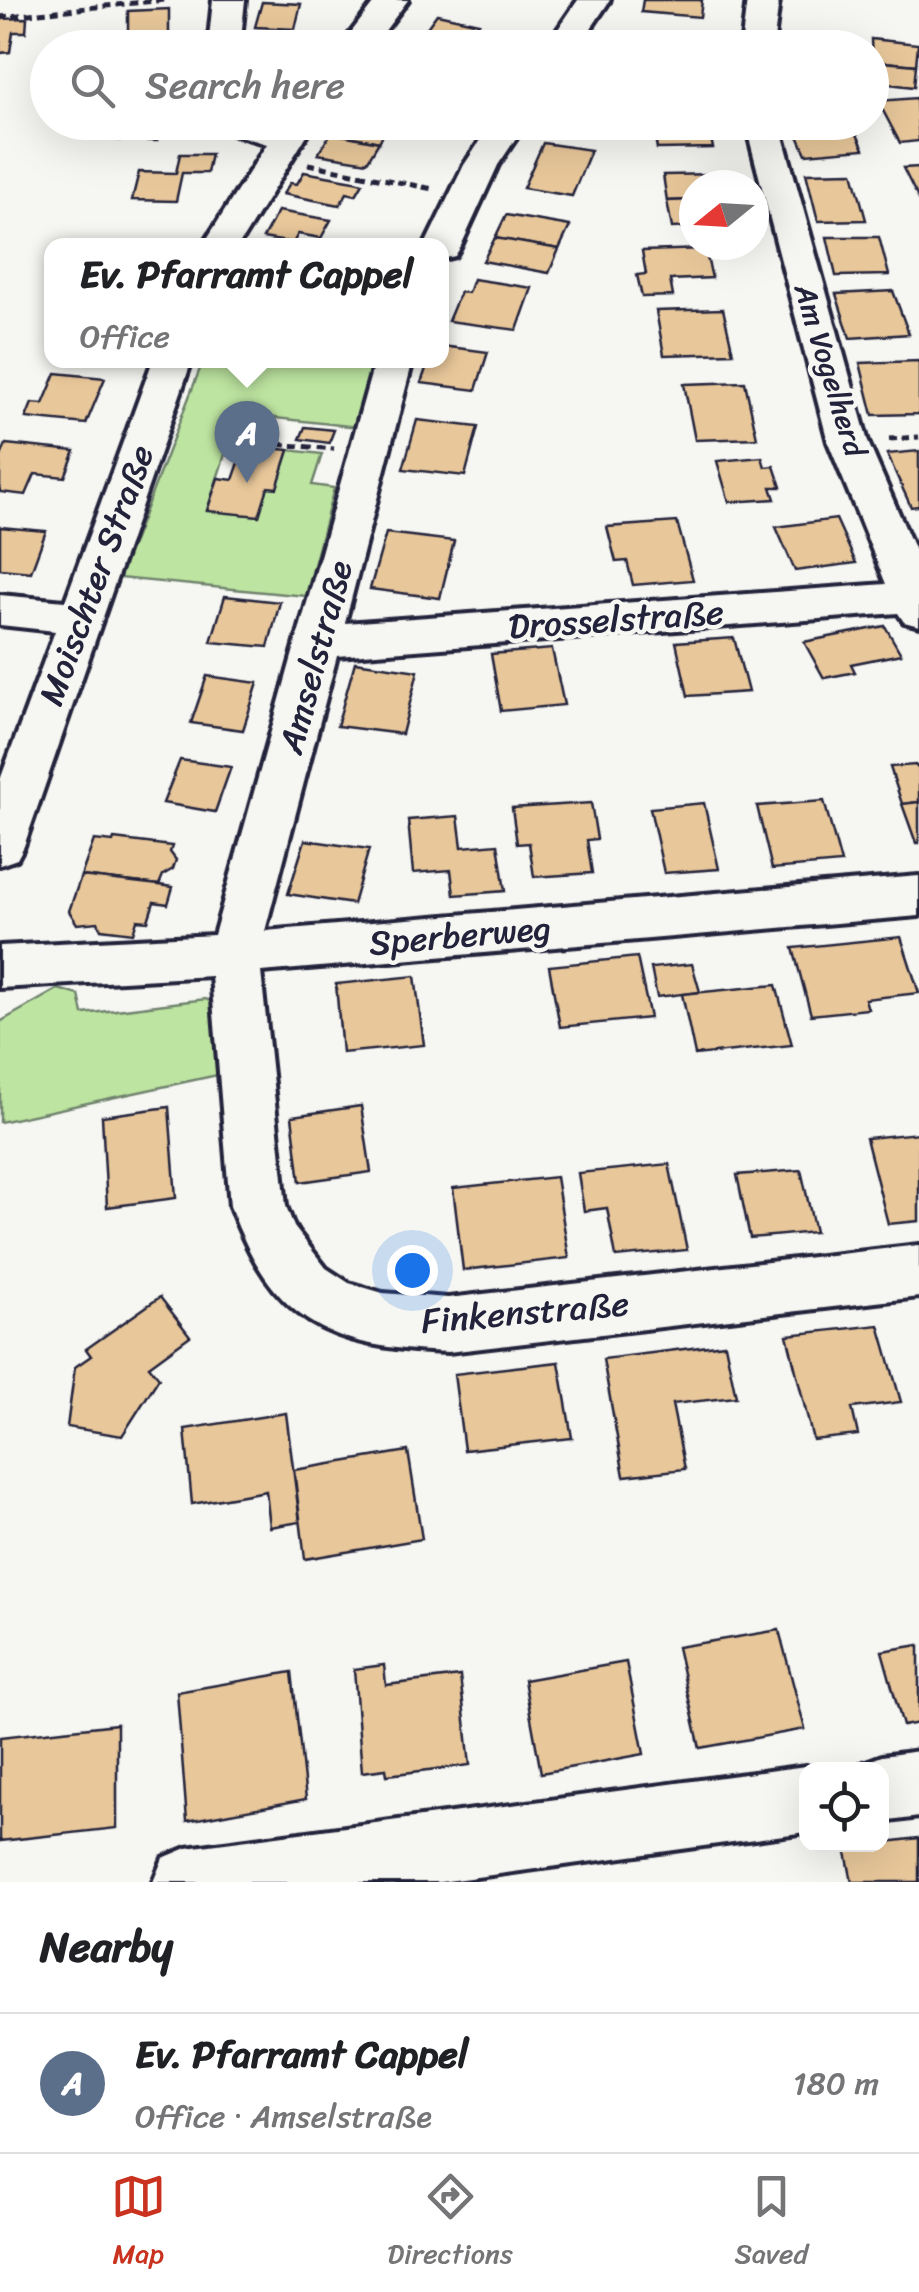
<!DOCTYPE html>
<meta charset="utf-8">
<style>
:root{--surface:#fff;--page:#f2f2f2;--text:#202124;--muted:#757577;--line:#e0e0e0;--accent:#c8321e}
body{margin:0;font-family:Sriracha,sans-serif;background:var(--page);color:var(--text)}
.controls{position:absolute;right:30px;bottom:30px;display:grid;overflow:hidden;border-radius:20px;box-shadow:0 10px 40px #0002}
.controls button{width:90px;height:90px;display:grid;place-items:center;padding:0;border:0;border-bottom:2px solid var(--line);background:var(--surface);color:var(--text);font:50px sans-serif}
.compass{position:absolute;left:679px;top:170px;width:90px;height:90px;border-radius:50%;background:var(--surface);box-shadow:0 10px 40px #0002;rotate:252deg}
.you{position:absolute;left:412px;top:1270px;width:35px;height:35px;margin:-25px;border:8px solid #fff;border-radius:50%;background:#1a73e8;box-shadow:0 0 0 15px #1a73e833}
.badge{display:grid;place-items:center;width:65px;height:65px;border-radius:50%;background:var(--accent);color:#fff;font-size:32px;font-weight:700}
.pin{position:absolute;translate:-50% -82px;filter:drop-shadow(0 2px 5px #0008)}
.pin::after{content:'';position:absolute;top:52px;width:35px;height:30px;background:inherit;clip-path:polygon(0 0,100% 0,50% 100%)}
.popup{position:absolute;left:44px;top:238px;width:405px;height:130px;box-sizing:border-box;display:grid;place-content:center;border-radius:20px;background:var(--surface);filter:drop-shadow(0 2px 8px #0005);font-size:32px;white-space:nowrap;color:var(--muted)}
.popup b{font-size:38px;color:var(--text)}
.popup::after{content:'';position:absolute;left:50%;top:100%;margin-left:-20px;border:20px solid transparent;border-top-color:var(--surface)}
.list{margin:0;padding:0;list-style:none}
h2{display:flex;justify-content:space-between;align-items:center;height:130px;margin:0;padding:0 40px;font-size:42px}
h2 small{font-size:32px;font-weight:400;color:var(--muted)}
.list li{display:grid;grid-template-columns:65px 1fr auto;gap:30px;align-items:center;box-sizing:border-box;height:140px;padding:0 40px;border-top:2px solid var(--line)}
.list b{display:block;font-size:38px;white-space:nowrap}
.list p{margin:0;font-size:32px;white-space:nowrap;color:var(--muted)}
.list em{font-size:32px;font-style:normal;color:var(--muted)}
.icon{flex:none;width:55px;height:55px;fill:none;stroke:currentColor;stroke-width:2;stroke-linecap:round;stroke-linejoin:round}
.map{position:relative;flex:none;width:919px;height:1882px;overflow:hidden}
.search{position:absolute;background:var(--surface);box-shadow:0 10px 40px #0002;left:30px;right:30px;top:30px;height:110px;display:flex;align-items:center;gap:25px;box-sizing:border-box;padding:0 35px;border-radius:55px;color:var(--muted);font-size:38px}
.sheet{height:270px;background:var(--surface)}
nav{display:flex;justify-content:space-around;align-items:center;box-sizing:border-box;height:140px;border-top:2px solid var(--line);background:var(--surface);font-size:28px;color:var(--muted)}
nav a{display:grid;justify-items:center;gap:5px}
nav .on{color:var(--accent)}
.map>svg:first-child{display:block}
.green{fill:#bde4a0;stroke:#70836e;stroke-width:2.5}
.building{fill:#e8c79a;stroke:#22223b;stroke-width:2.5}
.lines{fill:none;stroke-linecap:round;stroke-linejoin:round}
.minor-casing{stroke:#22223b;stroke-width:8}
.path{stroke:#22223b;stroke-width:5;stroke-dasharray:8 5;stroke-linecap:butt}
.minor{fill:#f6f6f2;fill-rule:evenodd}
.labels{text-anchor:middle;stroke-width:9;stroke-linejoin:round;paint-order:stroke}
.far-street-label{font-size:30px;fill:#22223b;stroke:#f6f6f2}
.street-label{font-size:35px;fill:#22223b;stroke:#f6f6f2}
</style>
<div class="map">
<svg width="919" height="1882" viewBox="0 0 919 1882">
<rect width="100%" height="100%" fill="#f6f6f2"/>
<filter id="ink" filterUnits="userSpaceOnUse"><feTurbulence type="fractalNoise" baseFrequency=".01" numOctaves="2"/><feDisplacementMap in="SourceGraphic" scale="20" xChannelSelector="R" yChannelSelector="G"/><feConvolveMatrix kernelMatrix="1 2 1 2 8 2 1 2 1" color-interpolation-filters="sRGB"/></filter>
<g filter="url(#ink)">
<g class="green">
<polygon points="203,361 378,361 358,427 238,414 207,510 258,516 268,487 277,487 289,450 322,454 312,485 334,488 306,596 119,578"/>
<polygon points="58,989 79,995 83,1014 206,999 215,1005 222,1074 0,1122 0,1022"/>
</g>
<g class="building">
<polygon points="643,0 702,0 700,17 641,12"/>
<polygon points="262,2 301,4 295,29 255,27"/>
<polygon points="169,9 169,37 128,39 128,11"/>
<polygon points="437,14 479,23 463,46 427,46 432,39 420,37"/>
<polygon points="27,18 26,32 13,32 10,52 0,53 0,19"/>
<polygon points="592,37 636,45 586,48"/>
<polygon points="871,39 918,44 916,65 872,61"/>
<polygon points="257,40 298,42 297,48 255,48"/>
<polygon points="872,61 916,65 914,87 872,82"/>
<polygon points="916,98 919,141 900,143 878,101"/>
<polygon points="120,122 160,122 157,141 117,140"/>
<polygon points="337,122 390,122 379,142 331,133"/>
<polygon points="792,122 851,122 864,149 806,154"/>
<polygon points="708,124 713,148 657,149 653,125"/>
<polygon points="331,133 379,142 367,162 318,154"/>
<polygon points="543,143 591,150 572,196 523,188"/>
<polygon points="180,154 211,154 207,173 182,173 176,201 132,200 139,172 176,173"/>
<polygon points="919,167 919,200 903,168"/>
<polygon points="304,172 354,181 363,183 356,195 347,193 340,205 283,194 290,183 297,184"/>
<polygon points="853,172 866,220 818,221 806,173"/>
<polygon points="722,174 724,185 694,185 694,200 667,201 663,175"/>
<polygon points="694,200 694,227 672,228 667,201"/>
<polygon points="278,211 331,220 321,238 298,234 293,243 263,238"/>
<polygon points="506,215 570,226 559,249 495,238"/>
<polygon points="827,237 879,237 889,275 836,276"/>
<polygon points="495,238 559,249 549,273 483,261"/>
<polygon points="705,249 712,278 670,280 673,296 642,297 637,275 646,274 642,251"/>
<polygon points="473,279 532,288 517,330 448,321 460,292 468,293"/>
<polygon points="893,291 909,334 850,338 836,294"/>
<polygon points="723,309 733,353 664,355 656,311"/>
<polygon points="442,346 488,352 476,390 421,383 429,360 442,360"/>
<polygon points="919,361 919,414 873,415 860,363"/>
<polygon points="56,373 105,378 86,424 26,418 32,403 43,404"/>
<polygon points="745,382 757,438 695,440 684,384"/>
<polygon points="417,420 478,427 465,476 403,469"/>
<polygon points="305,427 334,430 329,443 300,439"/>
<polygon points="6,444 75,451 65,477 35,474 26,495 0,492 0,459"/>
<polygon points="245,445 289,450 277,488 268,487 259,516 207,511 218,478 233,480"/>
<polygon points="919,451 919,506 911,507 887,454"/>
<polygon points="762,457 765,467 774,466 781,487 771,487 775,499 729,502 717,461"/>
<polygon points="836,519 856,563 795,571 776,527"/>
<polygon points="677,522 693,580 633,585 627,561 616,562 607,527"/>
<polygon points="0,527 46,531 31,572 0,569"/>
<polygon points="386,533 454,541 440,598 370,589"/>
<polygon points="225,596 280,602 268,647 211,642"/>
<polygon points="885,626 901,654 851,664 855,672 824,678 804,642"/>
<polygon points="734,638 748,692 688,696 676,642"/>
<polygon points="552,649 564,705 501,711 491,654"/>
<polygon points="355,662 418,671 402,734 337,726"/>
<polygon points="207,676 258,683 243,730 191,723"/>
<polygon points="180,760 231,767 215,812 163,803"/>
<polygon points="915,765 919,769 919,802 902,804 890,767"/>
<polygon points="824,801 841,863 772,869 757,806"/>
<polygon points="919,802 919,843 916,843 902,804"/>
<polygon points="591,803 597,839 587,840 592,873 534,877 529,843 517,844 512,808"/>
<polygon points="704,803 719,869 664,873 650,808"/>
<polygon points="458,816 462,847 498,844 505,891 454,895 451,870 413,873 408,820"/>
<polygon points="114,839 172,846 170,852 176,860 173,869 163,875 159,885 81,876 94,840 113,842"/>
<polygon points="305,840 369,849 353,904 288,894"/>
<polygon points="81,876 159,885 173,887 168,904 154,902 148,921 137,920 133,933 101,929 98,922 77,924 69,911"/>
<polygon points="901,937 919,993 865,999 868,1009 811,1015 793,948"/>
<polygon points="637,957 650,1018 560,1027 549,966"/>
<polygon points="692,964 700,992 657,997 651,968"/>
<polygon points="415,976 424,1045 342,1053 336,984"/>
<polygon points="776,985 792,1045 695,1055 682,994"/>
<polygon points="361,1106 371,1172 300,1182 292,1116"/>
<polygon points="169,1107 176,1198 107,1207 102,1116"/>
<polygon points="919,1133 919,1221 888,1224 866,1138"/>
<polygon points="669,1164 687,1250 616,1257 607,1208 584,1211 578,1173"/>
<polygon points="801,1170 815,1232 750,1238 737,1175"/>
<polygon points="556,1177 569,1258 463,1270 453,1188"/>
<polygon points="160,1297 190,1336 149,1366 159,1378 122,1436 67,1427 75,1367 91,1356 86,1349"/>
<polygon points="879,1325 901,1402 852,1408 858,1435 813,1440 787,1335"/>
<polygon points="725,1344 736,1397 672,1404 685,1469 624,1476 603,1359"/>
<polygon points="559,1362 572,1438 464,1450 454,1374"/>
<polygon points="286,1413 300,1522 270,1527 266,1491 192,1504 185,1429"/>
<polygon points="408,1451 422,1539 305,1559 294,1470"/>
<polygon points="779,1630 805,1729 700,1748 677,1647"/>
<polygon points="919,1645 919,1723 903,1726 882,1651"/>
<polygon points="626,1662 644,1754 541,1773 524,1680"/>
<polygon points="384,1665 386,1685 460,1676 470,1765 387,1775 386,1769 362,1772 354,1669"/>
<polygon points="292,1672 306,1799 187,1821 177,1692"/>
<polygon points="117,1724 117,1828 0,1841 0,1737"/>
<polygon points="919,1838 919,1882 852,1882 845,1847"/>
</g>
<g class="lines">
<defs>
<g id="minor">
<polygon points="213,0 245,0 240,48 208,48"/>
<polygon points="376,0 408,0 372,48 339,48"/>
<polygon points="578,0 610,0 578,48 545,48"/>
<polygon points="747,0 779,0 773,48 741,48"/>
<polygon points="211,122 278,126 281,122 315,122 239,245 203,245 267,144 216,129"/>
<polygon points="493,122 527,122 498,165 460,248 455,256 442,259 442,245 425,245 464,165"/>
<path d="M745,122H779L868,442L919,560V626L904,622L898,613L337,656L265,931L919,876V916L261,972L286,1206L294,1227L326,1268L349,1283L383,1293L448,1298L919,1245V1297L448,1352C326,1347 274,1323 230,1206L211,976L0,988V946L214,935L375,360H413L345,623L886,584L828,442Z"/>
<polygon points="153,360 192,360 24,846 17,859 0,865 0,780 55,631 0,625 0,595 65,601"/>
<polygon points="919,1751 919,1817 882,1822 882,1770 857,1770 858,1765 882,1756"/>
<polygon points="806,1766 815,1770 806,1770 806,1832 440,1882 153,1882 163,1858 187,1848"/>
</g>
</defs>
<use href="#minor" class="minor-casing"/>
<g class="path">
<polyline points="0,17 164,0"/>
<polyline points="308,164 433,189"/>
<polyline points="889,439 919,437"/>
<polyline points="240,441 334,449"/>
</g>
<use href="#minor" class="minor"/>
</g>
</g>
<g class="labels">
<g class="far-street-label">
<text transform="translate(830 370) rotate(73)" y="10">Am Vogelherd</text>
</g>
<g class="street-label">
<text transform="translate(96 575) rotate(-70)" y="12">Moischter Straße</text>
<text transform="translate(616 619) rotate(-4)" y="12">Drosselstraße</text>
<text transform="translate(315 657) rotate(-75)" y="12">Amselstraße</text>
<text transform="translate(460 935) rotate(-5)" y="12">Sperberweg</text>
<text transform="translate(525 1312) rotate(-5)" y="12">Finkenstraße</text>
</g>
</g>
</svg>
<div class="controls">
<button><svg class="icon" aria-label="locate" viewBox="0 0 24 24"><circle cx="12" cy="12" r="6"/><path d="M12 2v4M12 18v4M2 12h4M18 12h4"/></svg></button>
</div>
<svg class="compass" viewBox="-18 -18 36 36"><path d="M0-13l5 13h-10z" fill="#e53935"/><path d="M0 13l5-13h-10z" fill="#757577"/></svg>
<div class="you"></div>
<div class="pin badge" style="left:247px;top:483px;background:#5c6f8a">A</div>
<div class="popup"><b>Ev. Pfarramt Cappel</b>Office</div>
<div class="search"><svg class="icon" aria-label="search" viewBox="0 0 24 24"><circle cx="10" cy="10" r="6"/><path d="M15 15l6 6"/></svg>Search here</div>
</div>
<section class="sheet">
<h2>Nearby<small></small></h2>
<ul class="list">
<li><span class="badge" style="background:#5c6f8a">A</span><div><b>Ev. Pfarramt Cappel</b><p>Office · Amselstraße</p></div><em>180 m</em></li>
</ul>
</section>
<nav>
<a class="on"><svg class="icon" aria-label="map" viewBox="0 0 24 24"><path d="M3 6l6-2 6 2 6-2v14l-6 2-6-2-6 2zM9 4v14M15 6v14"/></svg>Map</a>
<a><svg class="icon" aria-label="directions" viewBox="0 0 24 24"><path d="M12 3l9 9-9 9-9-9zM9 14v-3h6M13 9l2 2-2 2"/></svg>Directions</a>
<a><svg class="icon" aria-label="saved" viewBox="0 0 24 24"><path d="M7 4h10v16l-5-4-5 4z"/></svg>Saved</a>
</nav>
